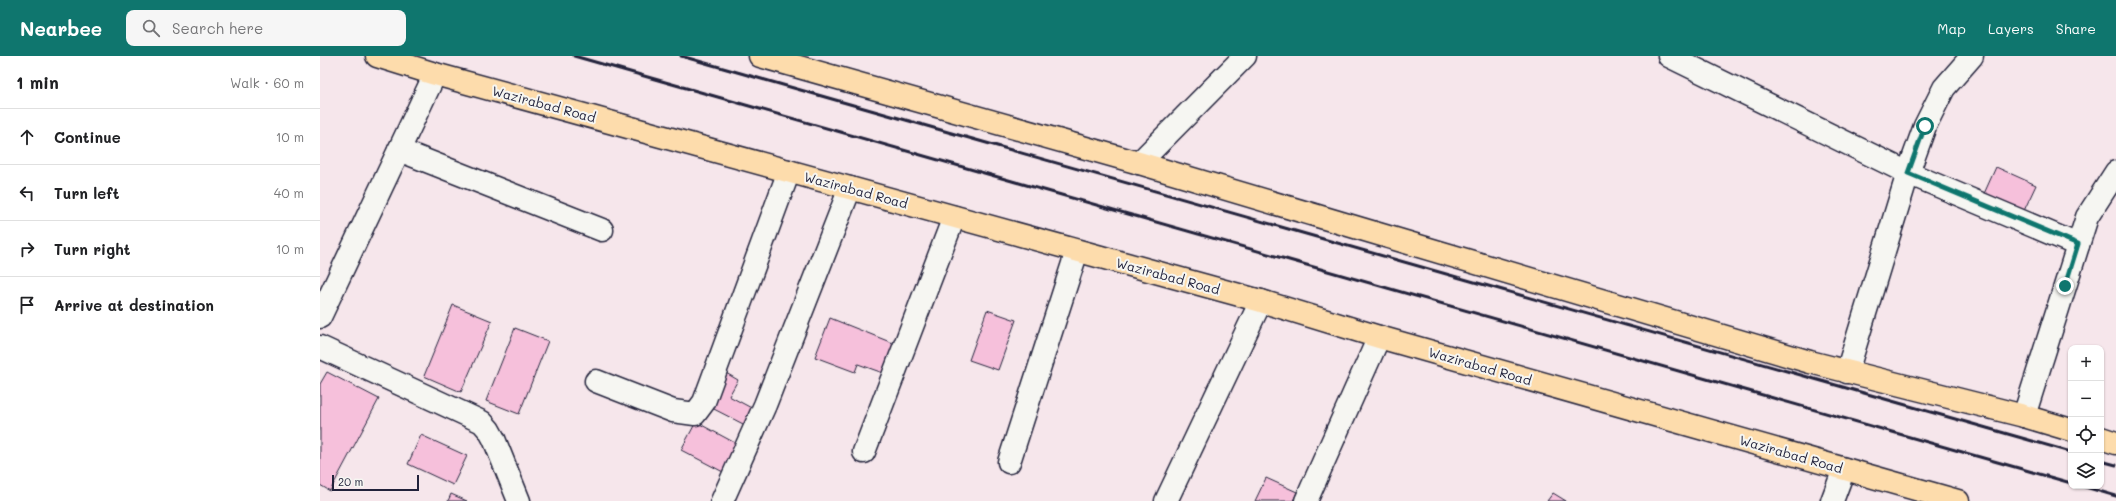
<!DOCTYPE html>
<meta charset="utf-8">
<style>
:root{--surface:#fff;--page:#f6f6f6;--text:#202124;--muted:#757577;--line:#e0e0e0;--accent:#0f766e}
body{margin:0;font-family:Mali,sans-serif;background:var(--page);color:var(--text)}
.controls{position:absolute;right:12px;bottom:12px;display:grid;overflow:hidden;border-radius:8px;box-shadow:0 1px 3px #0004}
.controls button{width:36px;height:36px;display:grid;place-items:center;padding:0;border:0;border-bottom:1px solid var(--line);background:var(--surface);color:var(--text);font:20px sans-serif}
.scale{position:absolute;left:12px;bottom:10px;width:87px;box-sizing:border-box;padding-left:4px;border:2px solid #22223b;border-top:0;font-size:11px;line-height:14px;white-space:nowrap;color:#22223b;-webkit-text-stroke:3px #f6f6f2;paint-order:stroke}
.stop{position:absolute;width:12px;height:12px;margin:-9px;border:3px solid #0f766e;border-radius:50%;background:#fff}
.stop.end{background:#0f766e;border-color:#fff;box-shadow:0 1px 4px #0008}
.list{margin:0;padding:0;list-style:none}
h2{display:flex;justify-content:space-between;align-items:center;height:52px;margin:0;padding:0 16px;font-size:17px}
h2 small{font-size:13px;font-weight:400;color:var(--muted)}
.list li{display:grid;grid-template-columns:26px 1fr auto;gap:12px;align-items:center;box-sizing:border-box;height:56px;padding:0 16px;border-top:1px solid var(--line)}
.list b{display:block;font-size:15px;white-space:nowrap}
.list em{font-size:13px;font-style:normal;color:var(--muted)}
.icon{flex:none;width:22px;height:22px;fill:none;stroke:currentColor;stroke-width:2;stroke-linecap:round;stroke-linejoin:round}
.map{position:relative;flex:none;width:1796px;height:445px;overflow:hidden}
header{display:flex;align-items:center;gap:24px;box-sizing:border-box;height:56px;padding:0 20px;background:var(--accent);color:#fff}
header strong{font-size:19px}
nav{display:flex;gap:22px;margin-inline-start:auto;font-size:14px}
.search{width:280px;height:36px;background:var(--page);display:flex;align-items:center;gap:10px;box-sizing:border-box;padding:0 14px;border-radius:8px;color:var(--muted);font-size:15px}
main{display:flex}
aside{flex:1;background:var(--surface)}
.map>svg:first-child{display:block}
.building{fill:#f6c0db;stroke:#22223b}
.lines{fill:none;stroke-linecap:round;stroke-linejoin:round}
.minor-casing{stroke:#22223b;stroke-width:25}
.highway-casing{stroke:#22223b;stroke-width:25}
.minor{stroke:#f6f6f2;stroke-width:22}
.highway{stroke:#fddcac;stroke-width:22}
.rail{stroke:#22223b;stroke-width:3}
.route{stroke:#0f766e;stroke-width:5}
.labels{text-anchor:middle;stroke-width:4;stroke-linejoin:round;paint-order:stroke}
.street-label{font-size:13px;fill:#22223b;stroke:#f6f6f2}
</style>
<header>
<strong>Nearbee</strong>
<div class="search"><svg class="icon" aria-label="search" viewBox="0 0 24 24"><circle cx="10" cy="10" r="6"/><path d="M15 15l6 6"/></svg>Search here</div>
<nav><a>Map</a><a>Layers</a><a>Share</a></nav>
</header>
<main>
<aside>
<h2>1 min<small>Walk · 60 m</small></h2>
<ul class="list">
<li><svg class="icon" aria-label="ahead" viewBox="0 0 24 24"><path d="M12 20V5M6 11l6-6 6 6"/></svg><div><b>Continue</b></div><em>10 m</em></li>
<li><svg class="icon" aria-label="left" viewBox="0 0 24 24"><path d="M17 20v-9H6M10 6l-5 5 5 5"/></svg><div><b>Turn left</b></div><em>40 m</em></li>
<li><svg class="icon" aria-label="right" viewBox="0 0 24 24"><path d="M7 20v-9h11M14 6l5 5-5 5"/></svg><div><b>Turn right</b></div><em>10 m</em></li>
<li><svg class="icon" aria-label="arrive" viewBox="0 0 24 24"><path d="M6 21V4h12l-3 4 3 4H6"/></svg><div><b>Arrive at destination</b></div></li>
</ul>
</aside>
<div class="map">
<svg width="1796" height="445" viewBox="0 0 1796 445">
<rect width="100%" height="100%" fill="#f6e6eb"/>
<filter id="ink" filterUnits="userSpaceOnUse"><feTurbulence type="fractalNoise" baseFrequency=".025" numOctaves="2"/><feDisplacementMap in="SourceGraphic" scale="8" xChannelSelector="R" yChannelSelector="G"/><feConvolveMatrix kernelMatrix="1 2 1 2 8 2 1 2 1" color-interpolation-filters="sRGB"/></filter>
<g filter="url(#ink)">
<g class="building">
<polygon points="1676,111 1716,129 1702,159 1663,140"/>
<polygon points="133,249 172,265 141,336 104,320"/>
<polygon points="667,254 696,264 678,314 649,304"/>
<polygon points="510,262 575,288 563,317 538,308 535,316 495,301"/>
<polygon points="195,272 228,285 199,358 166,345"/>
<polygon points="7,316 59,343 10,435 0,429 0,328"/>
<polygon points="406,317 418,324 409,340 437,355 429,371 388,350"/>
<polygon points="376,366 419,389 405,417 361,394"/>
<polygon points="101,379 147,400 133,429 88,408"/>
<polygon points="946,422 977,436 973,445 935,445"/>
<polygon points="1233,437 1246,445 1227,445"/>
<polygon points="131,438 147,445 128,445"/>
</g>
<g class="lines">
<defs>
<g id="minor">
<polyline points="1349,0 1588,117 1758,189"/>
<polyline points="79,94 282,174"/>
<polyline points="819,107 925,0"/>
<polyline points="0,261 115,18"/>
<polyline points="0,291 162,366 169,374 174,383 199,445"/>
<polyline points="1527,316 1588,117 1605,70 1624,32 1652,0"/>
<polyline points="276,325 353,355 375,358 384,346 469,115"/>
<polyline points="1704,360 1767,161 1796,116"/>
<polyline points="544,396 634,161"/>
<polyline points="689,406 757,195"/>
<polyline points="402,445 445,349 530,132"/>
<polyline points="846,445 941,245"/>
<polyline points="986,445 1059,281"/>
<polyline points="1512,445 1524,413"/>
</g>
<g id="highway">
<polyline points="57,0 115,18 941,245 1059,281 1638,445"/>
<polyline points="440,0 819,107 1490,306 1704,360 1751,374"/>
<polyline points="1781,382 1796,387"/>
</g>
</defs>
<use href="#minor" class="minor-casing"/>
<use href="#highway" class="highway-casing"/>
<use href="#minor" class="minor"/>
<use href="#highway" class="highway"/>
<g class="rail">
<polyline points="254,0 1751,427"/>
<polyline points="361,0 1751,396"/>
<polyline points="1781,405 1796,409"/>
<polyline points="1762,430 1796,440"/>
</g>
</g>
</g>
<g class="lines" filter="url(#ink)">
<polyline class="route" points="1605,70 1588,117 1758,188 1745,230"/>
</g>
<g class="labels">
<g class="street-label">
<text transform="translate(224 48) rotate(15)" y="5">Wazirabad Road</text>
<text transform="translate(536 134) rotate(15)" y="5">Wazirabad Road</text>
<text transform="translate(848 220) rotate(15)" y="5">Wazirabad Road</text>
<text transform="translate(1160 310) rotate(16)" y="5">Wazirabad Road</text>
<text transform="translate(1471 398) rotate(16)" y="5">Wazirabad Road</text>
</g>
</g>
</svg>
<div class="controls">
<button>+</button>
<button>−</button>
<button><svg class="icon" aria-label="locate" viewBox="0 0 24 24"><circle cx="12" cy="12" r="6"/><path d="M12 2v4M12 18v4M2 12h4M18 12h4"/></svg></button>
<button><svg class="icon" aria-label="layers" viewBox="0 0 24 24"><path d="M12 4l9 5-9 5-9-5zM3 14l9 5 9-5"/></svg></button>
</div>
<div class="scale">20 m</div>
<div class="stop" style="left:1605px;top:70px"></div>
<div class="stop end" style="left:1745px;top:230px"></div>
</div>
</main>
